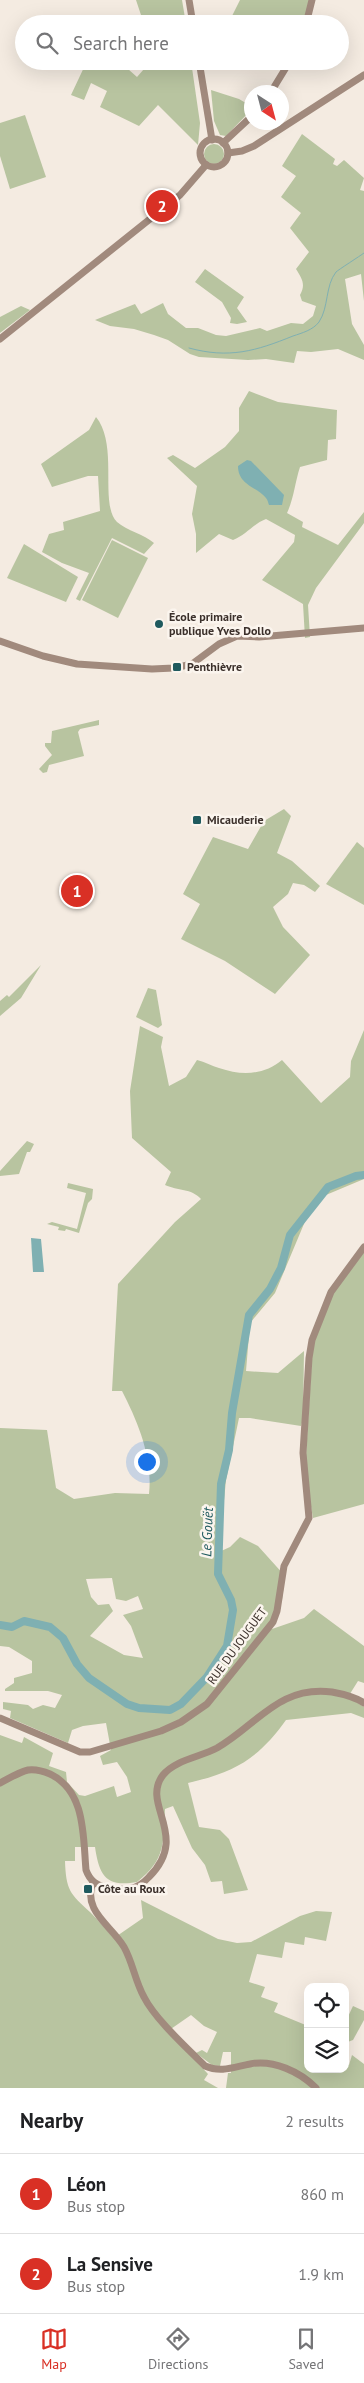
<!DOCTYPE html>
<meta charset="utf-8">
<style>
:root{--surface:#fff;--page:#f6f6f6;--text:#202124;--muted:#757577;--line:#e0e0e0;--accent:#d93025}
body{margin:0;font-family:"PT Sans",sans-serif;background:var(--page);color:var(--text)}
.controls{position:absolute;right:15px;bottom:15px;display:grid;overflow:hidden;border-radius:10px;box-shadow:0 5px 20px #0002}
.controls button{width:45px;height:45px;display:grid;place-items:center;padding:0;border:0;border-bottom:1px solid var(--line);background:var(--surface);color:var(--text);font:25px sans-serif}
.compass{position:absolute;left:244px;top:85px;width:45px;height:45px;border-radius:50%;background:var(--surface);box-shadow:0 5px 20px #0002;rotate:144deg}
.you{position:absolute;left:146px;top:1461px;width:18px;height:18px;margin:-12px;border:4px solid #fff;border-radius:50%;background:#1a73e8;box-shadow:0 0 0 8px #1a73e833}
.badge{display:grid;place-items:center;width:32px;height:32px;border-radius:50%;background:var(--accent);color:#fff;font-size:16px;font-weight:700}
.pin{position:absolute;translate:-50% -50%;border:2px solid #fff;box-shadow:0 1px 5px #0006}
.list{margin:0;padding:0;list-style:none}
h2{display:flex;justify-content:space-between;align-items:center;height:65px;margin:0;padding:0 20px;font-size:21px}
h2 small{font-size:16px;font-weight:400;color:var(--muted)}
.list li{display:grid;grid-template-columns:32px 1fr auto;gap:15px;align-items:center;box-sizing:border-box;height:80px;padding:0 20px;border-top:1px solid var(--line)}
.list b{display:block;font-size:19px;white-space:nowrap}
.list p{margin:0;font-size:16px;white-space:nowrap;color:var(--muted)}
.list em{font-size:16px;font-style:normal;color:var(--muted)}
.icon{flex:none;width:28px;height:28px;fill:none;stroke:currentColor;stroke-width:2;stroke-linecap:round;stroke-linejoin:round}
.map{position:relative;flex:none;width:364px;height:2088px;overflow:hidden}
.search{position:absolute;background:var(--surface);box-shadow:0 5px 20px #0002;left:15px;right:15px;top:15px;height:55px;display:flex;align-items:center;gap:12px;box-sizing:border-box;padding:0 18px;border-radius:28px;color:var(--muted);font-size:19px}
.sheet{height:225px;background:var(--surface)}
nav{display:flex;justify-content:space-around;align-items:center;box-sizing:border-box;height:70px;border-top:1px solid var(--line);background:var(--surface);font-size:14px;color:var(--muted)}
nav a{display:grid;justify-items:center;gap:2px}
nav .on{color:var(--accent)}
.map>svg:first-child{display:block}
.green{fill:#b8c4a0;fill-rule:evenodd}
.water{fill:#7fb0b2}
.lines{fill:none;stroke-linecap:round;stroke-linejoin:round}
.stream{stroke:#7fb0b2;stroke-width:1}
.river{stroke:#7fb0b2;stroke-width:8}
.secondary{stroke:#a18a7d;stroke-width:7}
.poi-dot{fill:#1f5a5e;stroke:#fbf5ee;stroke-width:2}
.labels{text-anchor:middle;stroke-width:5;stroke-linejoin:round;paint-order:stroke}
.poi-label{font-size:12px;font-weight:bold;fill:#3b302b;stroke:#fbf5ee;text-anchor:start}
.street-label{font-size:12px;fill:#3b302b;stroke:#fbf5ee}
.water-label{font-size:14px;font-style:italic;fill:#1f5a5e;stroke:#fbf5ee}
</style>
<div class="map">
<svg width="364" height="2088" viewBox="0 0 364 2088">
<rect width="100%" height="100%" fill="#f4ebe1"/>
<g class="green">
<polygon points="136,0 182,0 186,24 144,24"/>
<polygon points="240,0 314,0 309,24 228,24"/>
<polygon points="87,61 119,61 137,77 151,61 191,61 200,123 198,145 158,105 139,126 100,107 107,91 91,83 84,100 71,95"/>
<polygon points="211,90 239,99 251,106 251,110 226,136 220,135 214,121"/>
<polygon points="25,115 46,177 10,189 0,156 0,123"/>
<path d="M302,134L335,159L333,164L337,166L344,160L364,178L360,190L364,191V301L361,274L345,279L352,324L364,345V360L338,349L311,352L297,351L294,363L266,359L248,360L199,357L190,354L168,340L154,335L134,329L110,326L95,320L135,304L141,314L163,303L168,314L186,328H198L216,335L226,336L260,328L267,331L291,323L303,324L313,316L316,306L302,301L300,295C306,284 302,279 296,269L309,252L290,228L301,213L281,197L296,176L282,166Z"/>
<circle cx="214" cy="154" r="10"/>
<polygon points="205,269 244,297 237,308 247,322 237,324 230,323 231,318 222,302 195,282"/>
<polygon points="21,306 30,310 0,333 0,317"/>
<path d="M249,391L278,402L337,410L336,439L328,440L327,460L300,467C295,482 294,498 287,513L303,522L302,527L338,545L364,512V523L316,588L308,605L310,637L305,638L303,604L262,580L294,542L295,535L266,519C253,524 246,535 233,540L219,534L196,553V534L192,514L197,486L167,458L173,455L195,468L225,447L239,431V408Z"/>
<path d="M96,417C119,445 99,504 117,522C127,531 144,534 154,543L144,554L112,538L80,601L76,599L89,573L62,563L42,552L49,534L64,530L63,522L100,511L98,476H88L52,487L41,464L89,430Z"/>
<polygon points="112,540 148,558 118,618 82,600"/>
<polygon points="24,544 78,577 66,602 7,578"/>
<polygon points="99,720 99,725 80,729 78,732 84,756 49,765 47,772 43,773 39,769 52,755 45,746 45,743 51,743 52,731"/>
<polygon points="284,809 291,816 277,853 292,861 320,886 315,892 304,885 293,883 288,894 273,907 283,927 310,955 275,994 225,961 181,939 200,904 183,894 213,837 248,849 264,821"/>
<polygon points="357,842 364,848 364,905 326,884"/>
<polygon points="41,965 21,998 0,1016 0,1001 7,995 9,997"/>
<polygon points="148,988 156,990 162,1025 158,1028 136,1017"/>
<path d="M140,1026L163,1037L161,1047L169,1086L186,1077L197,1060C205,1062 212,1066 219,1068C242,1076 264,1075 282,1060L321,1103L350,1077L351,1061L364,1030V1179L314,1200L275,1293L250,1323L246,1371L278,1373L304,1351L303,1419L301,1426L250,1418H239L226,1480L219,1552L230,1547L240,1537L258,1546L285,1576L282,1600L272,1629L304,1618L314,1609L364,1646V1683L358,1681L348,1697L364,1707V1718L351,1713L286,1720C258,1759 235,1772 188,1783L199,1827L220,1830L229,1839L248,1890L224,1894L222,1881L211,1882L205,1865L192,1848L173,1806L165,1809C163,1844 166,1859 137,1882C105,1888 99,1874 95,1847H75V1861H65C66,1890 70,1894 90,1912C98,1920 106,1930 114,1938L143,1918L141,1900L218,1939L237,1943L251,1942L300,1916L316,1911L332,1912L326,1941L305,1937L304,1945L285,1942L282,1958L257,1954L249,1982L265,1987L261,1997L278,2003L274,2012L308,2026V2069H345V2063L349,2065L352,2055L364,2064V2088H226L228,2073H231V2052H223L220,2066L212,2065L196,2053L202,2050L207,2053L217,2032L204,2026L191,2015L168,2031L208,2074L204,2080L218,2088H0V1735L22,1743L24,1737L53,1753L49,1766L66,1772L67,1782L79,1795L85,1796L114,1786L117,1797L131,1792L127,1777L117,1762L103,1765L100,1756L111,1750L106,1723L83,1726L72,1730L68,1743L10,1718L11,1711L3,1709V1702L28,1705L33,1709L43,1705L55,1708L62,1695L48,1691H5V1689L14,1683V1678L32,1673V1661L9,1647L0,1646V1428L47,1430L56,1488L74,1499L115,1493L149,1494C153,1458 138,1422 122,1391H112L118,1284L175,1222L201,1199C191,1188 178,1191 165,1185L171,1172L132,1138L130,1091ZM112,1578L116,1599L126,1601L138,1596L143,1609L123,1615L131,1626L143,1658L124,1655L90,1636L113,1611L109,1604L98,1605L91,1597L86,1579Z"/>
<polygon points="27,1141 34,1144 30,1152 27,1152 19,1174 0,1176 0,1171"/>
<polygon points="68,1183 93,1189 92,1199 88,1203 79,1233 66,1229 65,1231 58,1230 59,1227 47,1224 52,1222 77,1229 86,1193 67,1188"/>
<polygon points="364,1252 364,1504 313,1518 305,1472 313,1339 332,1295"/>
<polygon points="353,2006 364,2011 364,2020 353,2040 345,2043 345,2023"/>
</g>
<g class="water">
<path d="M247,460L251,461L284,495L282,505H269C268,503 268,500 266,498C257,487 238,485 238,466Z"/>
<polygon points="31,1238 41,1239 44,1272 33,1272"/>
</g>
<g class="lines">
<path class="stream" d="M189,348C229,359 256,351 293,336C302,333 313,330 319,322C329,307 325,286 336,272C338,270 360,256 364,253"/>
<polyline class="river" points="0,1625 12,1627 24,1621 50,1627 63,1638 77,1664 89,1678 127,1704 139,1708 170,1710 181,1704 207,1677 227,1646 233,1610 231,1600 218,1574 221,1484 229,1450 232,1413 249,1315 270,1289 281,1268 290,1235 328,1187 356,1176 364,1175"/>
<g class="secondary">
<polyline points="189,0 193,24"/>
<polyline points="306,24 312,0"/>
<polyline points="199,61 212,140"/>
<polyline points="271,92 290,61"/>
<circle cx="214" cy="153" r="14"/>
<polyline points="223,143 252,116"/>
<polyline points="228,153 242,151 254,146 364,75"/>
<polyline points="0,339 180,195 206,165"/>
<polyline points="0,641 43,656 77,664 152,669 174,668 192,664 219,644 237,636 259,637 364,628"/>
<polyline points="0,1718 80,1752 90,1752 161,1731 181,1722 207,1704 273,1622 277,1611 284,1566 309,1518 303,1453 309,1358 312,1340 331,1292 364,1247"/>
<path d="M0,1783C8,1779 19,1772 28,1770C36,1769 43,1771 50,1774C86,1791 83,1837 86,1870C90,1881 96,1885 108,1888C125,1891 137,1890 149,1877C191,1835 140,1805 163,1775C175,1760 200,1757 217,1748C257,1725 279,1685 332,1692C343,1694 355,1697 364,1703"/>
<path d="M93,1882C82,1911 111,1925 124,1947C133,1963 135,1981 144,1997C155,2019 187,2048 205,2066C221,2073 234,2067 250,2064C273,2059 300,2072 316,2088"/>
</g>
</g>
<g class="poi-dot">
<circle cx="159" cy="624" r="5"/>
<rect x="172" y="662" width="10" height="10" rx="2.5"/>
<rect x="192" y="815" width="10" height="10" rx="2.5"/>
<rect x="83" y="1884" width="10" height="10" rx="2.5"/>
</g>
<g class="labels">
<g class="poi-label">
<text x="169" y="621">École primaire<tspan x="169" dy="14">publique Yves Dollo</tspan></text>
<text x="187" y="671">Penthièvre</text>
<text x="207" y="824">Micauderie</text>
<text x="98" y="1893">Côte au Roux</text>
</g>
<g class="street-label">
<text transform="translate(237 1646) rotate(-54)" y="4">RUE DU JOUGUET</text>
</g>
<g class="water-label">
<text transform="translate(207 1532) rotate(-88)" y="5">Le Gouët</text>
</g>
</g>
</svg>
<div class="controls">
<button><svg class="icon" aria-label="locate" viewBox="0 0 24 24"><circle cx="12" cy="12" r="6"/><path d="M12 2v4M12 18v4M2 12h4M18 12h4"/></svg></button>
<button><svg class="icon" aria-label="layers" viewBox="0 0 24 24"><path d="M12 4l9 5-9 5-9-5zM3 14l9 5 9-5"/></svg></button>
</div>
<svg class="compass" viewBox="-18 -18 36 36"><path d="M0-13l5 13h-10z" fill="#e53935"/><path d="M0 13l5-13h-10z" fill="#757577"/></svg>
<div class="you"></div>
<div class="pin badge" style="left:77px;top:891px">1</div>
<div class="pin badge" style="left:162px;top:206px">2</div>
<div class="search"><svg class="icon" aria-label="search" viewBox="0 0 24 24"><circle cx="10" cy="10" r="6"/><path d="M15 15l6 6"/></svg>Search here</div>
</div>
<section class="sheet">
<h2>Nearby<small>2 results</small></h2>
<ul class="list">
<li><span class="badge">1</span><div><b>Léon</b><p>Bus stop</p></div><em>860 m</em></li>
<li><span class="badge">2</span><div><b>La Sensive</b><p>Bus stop</p></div><em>1.9 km</em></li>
</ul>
</section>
<nav>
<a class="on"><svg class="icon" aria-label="map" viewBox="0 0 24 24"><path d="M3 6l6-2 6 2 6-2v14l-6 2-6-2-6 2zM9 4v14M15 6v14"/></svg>Map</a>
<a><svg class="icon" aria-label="directions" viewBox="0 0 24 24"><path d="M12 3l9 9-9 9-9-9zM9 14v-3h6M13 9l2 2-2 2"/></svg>Directions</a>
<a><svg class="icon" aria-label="saved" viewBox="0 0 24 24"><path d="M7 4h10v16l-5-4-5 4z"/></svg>Saved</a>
</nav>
